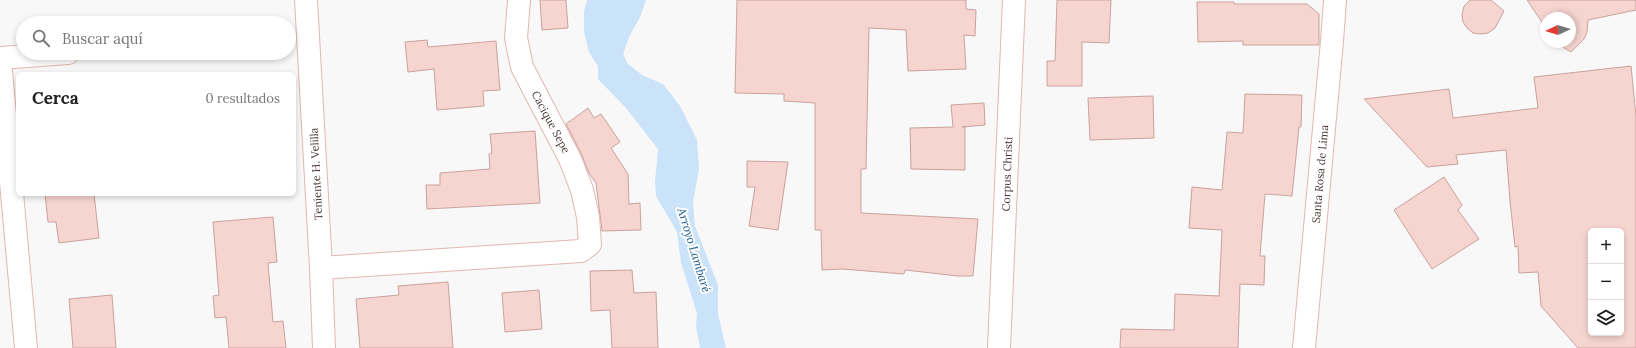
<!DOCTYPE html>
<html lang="es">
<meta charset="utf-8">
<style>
:root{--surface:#fff;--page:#f6f6f6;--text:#222;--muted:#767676;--line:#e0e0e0}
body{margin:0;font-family:Lora,serif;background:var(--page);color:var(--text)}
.controls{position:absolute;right:12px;bottom:12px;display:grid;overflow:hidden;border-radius:6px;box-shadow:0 2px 6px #0003}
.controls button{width:36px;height:36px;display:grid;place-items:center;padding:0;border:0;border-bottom:1px solid var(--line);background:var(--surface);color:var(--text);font:20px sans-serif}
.compass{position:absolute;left:1540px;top:12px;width:36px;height:36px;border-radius:50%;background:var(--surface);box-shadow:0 2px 6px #0003;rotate:266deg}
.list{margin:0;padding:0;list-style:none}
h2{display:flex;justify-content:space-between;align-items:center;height:52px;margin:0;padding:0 16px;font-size:17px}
h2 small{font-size:13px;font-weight:400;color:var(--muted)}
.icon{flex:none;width:22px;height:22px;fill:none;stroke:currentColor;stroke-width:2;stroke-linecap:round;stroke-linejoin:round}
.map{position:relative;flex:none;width:1636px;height:348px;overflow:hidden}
.search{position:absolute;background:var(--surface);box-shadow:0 2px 6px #0003;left:16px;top:16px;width:280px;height:44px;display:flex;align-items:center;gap:10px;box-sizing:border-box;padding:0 14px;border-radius:22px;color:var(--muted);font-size:15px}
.panel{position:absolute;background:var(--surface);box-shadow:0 2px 6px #0003;left:16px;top:72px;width:280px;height:124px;border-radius:6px}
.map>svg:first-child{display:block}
.water{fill:#cbe3f9}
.building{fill:#f6d4cf;stroke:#caa29c;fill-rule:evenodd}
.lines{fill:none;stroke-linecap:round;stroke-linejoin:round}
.minor-casing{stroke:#e1b7b1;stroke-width:24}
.minor{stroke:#fff;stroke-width:22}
.labels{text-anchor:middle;stroke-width:4;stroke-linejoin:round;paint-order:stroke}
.street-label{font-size:11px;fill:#473634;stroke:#fff}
.water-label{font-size:12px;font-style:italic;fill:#165888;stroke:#fff}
</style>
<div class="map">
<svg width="1636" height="348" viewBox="0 0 1636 348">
<rect width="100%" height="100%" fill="#f8f8f8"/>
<polygon class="water" points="587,0 646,0 640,17 629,37 623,54 628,64 642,75 663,84 680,106 697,140 699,169 693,202 695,226 718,285 718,314 726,348 700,348 696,327 697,313 681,263 677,232 656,196 655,182 658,149 626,108 598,79 598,66 589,52 584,32 584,12"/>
<g class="building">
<polygon points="540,0 566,0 568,28 542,30"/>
<polygon points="737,0 966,0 966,9 976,10 975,36 964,35 966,69 908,71 906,30 869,28 866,169 861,169 861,213 978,219 973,276 958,276 905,270 904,274 842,269 822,270 821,230 815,230 815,103 784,101 784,94 735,93"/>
<polygon points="1057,0 1111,0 1109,43 1082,42 1082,86 1047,86 1047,61 1055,61"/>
<polygon points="1470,0 1491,0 1504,11 1495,28 1488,33 1480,34 1473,33 1467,28 1463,22 1462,15 1464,6"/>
<polygon points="1527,0 1636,0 1636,10 1588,20 1587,32 1584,39 1571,52 1555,42 1570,42 1570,18 1546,18 1546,28"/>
<polygon points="1197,2 1234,2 1234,4 1307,4 1319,14 1319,45 1243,45 1243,41 1198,42"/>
<polygon points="427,40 428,47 496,41 500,90 483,91 484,106 437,110 434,69 408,72 405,42"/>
<path d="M1631,66L1636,116V348H1578L1541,306L1538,272L1519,273L1518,246L1515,247L1510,201L1506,150L1456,155L1458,164L1427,167L1364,99L1449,89L1453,118L1538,108L1534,77ZM1591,231H1621V333H1591Z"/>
<polygon points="1245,94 1302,95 1301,127 1299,127 1292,196 1265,194 1260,256 1265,256 1264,285 1240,284 1238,348 1120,348 1121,329 1174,330 1175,294 1219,296 1222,230 1189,228 1192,187 1222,190 1227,132 1243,133"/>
<polygon points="1153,96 1154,138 1090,140 1088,98"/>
<polygon points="984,103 985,125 962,127 965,127 965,170 911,169 910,128 953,127 951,105"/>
<polygon points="588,108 594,118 601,114 620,142 611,148 628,174 629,204 640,203 641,230 602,231 596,183 589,173 581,153 566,124"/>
<polygon points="535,131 540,203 427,209 426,185 440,185 440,173 490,169 489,154 492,153 490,134"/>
<polygon points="747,161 788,162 778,230 749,226 755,187 747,187"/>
<polygon points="1444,177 1462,205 1458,210 1479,239 1432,269 1394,210"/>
<polygon points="45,194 94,194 99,238 59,243 56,222 48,222"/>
<polygon points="273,217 277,262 268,263 273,322 283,321 286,348 229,348 226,317 215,318 213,296 219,295 213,222"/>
<polygon points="632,270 634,293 656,292 658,348 612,348 610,310 591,311 590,271"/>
<polygon points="448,282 453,348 360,348 356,299 399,295 398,286"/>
<polygon points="539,290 542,329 505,332 502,293"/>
<polygon points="112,295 116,348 73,348 69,299"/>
</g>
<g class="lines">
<defs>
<g id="minor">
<polyline points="306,0 321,268 324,348"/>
<polyline points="0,58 68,53"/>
<polyline points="0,60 26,348"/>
<polyline points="321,268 581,251 590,244 588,217 582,190 570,159 522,67 516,38 519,0"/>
<polyline points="999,348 1014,0"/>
<polyline points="1304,348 1332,41 1335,0"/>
</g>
</defs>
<use href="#minor" class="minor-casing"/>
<use href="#minor" class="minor"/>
</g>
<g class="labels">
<g class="street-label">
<text transform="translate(551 122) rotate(62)" y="4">Cacique Sepe</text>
<text transform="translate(316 174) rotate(-93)" y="4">Teniente H. Velilla</text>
<text transform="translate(1007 174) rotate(-88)" y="4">Corpus Christi</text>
<text transform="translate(1320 174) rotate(-85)" y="4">Santa Rosa de Lima</text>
</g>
<g class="water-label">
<text transform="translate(694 250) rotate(73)" y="4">Arroyo Lambaré</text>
</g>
</g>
</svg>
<div class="controls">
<button>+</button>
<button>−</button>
<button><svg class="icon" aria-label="layers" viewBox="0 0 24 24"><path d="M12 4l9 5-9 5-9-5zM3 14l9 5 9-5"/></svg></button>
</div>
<svg class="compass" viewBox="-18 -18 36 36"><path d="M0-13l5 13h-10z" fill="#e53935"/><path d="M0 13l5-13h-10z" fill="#767676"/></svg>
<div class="search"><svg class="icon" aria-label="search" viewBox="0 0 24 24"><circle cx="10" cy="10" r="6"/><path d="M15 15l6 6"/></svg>Buscar aquí</div>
<section class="panel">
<h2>Cerca<small>0 resultados</small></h2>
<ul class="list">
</ul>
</section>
</div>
